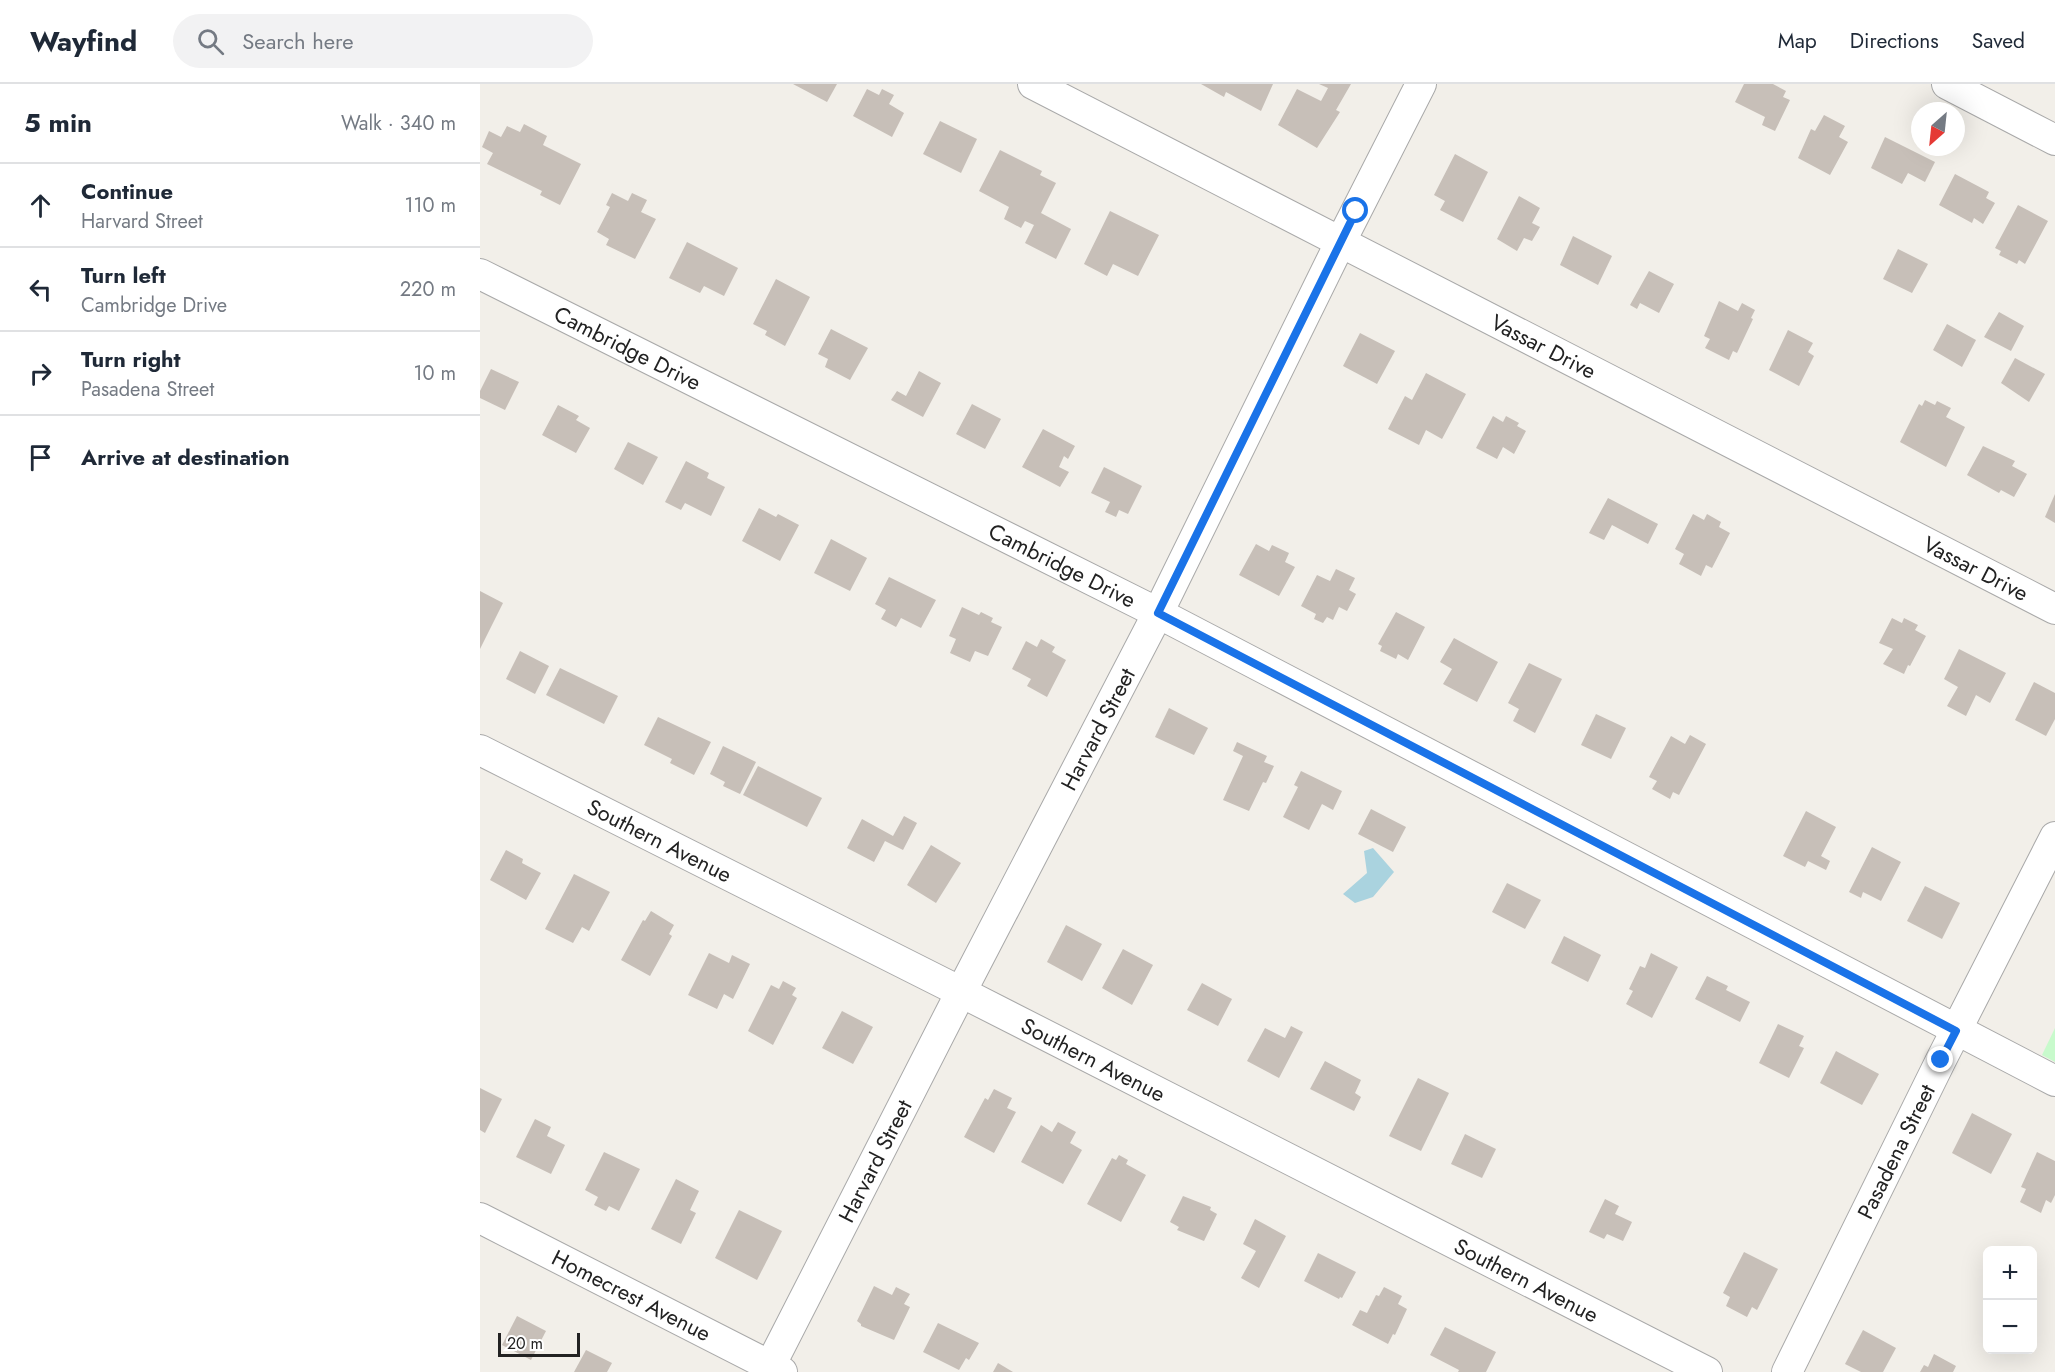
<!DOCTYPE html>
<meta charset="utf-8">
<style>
:root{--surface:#fff;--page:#f2f2f3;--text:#1f2937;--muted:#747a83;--line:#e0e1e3}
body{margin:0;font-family:Jost,sans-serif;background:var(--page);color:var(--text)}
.controls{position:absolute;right:18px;bottom:18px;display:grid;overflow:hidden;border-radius:9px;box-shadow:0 6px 24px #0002}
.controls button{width:54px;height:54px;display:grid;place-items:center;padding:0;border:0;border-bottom:2px solid var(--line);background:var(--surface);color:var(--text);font:30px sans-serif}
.compass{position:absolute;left:1431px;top:18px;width:54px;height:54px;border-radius:50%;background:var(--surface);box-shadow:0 6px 24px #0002;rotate:207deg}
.scale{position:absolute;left:18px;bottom:15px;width:82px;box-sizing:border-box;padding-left:6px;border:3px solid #222;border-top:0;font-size:16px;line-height:21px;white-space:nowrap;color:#222;-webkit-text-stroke:4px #fff;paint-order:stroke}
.stop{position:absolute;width:18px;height:18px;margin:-14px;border:4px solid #1a73e8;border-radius:50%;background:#fff}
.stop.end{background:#1a73e8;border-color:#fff;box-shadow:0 2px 6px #0008}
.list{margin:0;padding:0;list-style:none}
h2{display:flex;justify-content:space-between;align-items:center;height:78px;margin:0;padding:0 24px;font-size:26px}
h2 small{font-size:20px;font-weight:400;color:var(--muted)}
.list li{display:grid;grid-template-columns:39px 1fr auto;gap:18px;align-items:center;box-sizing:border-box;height:84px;padding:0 24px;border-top:2px solid var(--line)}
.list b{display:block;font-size:22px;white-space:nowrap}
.list p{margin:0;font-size:20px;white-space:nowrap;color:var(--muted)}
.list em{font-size:20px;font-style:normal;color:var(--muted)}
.icon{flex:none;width:33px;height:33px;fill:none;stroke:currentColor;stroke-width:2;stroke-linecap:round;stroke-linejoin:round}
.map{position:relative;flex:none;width:1575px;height:1288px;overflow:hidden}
header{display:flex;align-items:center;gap:36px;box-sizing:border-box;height:84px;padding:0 30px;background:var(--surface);border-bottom:2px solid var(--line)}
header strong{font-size:28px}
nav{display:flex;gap:33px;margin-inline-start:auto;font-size:21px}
.search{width:420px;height:54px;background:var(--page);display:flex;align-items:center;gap:15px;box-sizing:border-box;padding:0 21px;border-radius:33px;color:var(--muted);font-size:22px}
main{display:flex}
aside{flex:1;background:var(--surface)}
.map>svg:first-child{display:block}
.park{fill:#c8facc}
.water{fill:#aad3df}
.building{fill:#c7bfb8}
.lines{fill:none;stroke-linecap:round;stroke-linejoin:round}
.street-casing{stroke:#a9a9a9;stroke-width:32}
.street{stroke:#fff;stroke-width:30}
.route{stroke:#1a73e8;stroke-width:8}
.labels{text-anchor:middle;stroke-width:4.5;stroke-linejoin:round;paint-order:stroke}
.street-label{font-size:22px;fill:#222;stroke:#fff}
</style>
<header>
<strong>Wayfind</strong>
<div class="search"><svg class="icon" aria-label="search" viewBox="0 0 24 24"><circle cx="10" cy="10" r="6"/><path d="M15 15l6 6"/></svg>Search here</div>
<nav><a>Map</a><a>Directions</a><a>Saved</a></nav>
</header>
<main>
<aside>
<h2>5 min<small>Walk · 340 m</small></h2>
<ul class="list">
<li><svg class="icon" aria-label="ahead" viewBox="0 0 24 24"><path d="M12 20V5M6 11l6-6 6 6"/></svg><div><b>Continue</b><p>Harvard Street</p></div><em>110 m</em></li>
<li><svg class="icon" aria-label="left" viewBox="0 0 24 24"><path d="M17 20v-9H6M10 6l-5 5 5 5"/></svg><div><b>Turn left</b><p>Cambridge Drive</p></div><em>220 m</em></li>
<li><svg class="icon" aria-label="right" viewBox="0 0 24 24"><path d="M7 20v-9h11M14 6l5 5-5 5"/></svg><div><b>Turn right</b><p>Pasadena Street</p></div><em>10 m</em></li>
<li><svg class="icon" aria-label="arrive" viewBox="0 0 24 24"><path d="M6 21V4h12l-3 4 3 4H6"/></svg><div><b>Arrive at destination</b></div></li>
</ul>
</aside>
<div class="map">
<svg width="1575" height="1288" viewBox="0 0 1575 1288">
<rect width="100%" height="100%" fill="#f2efe9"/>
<polygon class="park" points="1575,944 1575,978 1562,971"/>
<polygon class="water" points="893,764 914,788 893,813 875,819 863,810 887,789 884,767"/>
<g class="building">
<polygon points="313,0 357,0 347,18"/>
<polygon points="721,0 793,0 781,27 746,8 744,13"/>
<polygon points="839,0 871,0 856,26 860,28 837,64 798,41 817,5 841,17 848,4"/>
<polygon points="1264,0 1293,0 1306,7 1303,13 1310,16 1295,47 1282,41 1285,33 1255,18"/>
<polygon points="387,5 399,11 402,5 414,11 409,20 424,29 412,53 373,32"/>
<polygon points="1344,31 1365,42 1359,53 1368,58 1350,91 1318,74 1331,45 1335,47"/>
<polygon points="460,37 497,55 481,89 443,70"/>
<polygon points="44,40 67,52 63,61 101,80 80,121 60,111 62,107 7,80 13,69 2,63 9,47 21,53 27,42 40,48"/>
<polygon points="1405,53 1455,78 1445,98 1428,89 1422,100 1391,84"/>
<polygon points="520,66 562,87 560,91 576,99 561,129 591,145 576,175 545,159 554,141 545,137 541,144 524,135 529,123 499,107"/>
<polygon points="975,70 1008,88 983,138 960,126 965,117 954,111"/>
<polygon points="1475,90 1509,108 1506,114 1515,119 1503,140 1494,134 1492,139 1459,121"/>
<polygon points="132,109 148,117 152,109 167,116 161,128 176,135 155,175 126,161 129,155 117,148 130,123 126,121"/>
<polygon points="1039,112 1060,124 1052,139 1060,143 1052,157 1044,154 1037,167 1017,155"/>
<polygon points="1538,121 1568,137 1545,180 1539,176 1537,180 1519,171 1521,167 1515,164"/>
<polygon points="630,127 679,151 658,192 633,180 627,192 604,180"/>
<polygon points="1093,152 1132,172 1118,201 1080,181"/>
<polygon points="207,158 258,184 244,212 224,202 220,209 189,194"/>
<polygon points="1418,165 1448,180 1432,209 1403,195"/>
<polygon points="1169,187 1194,200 1179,229 1160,219 1157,225 1150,221"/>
<polygon points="296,195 330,213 305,262 285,251 287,247 273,240"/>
<polygon points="1239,217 1258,227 1262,219 1275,226 1271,234 1273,235 1257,269 1253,267 1249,276 1225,264 1230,255 1224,252"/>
<polygon points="1519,228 1544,242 1531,267 1504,253"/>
<polygon points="1467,240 1496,256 1482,283 1453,266"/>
<polygon points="351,245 388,264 370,296 345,283 348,275 338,270"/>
<polygon points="1308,246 1333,259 1328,268 1334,272 1319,302 1289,286"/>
<polygon points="880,249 915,267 897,300 863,282"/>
<polygon points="1535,274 1565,290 1549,318 1521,299"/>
<polygon points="11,285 39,298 25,326 0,314 0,307"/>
<polygon points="439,287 461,299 443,333 411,316 417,307 426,312"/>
<polygon points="946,289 986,310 962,355 946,346 939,361 908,345 925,312 932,316"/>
<polygon points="1445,316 1455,321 1457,317 1471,324 1466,333 1485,343 1466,383 1420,358 1439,320 1442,322"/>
<polygon points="492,320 521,335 505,365 476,350"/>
<polygon points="78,321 99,332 96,336 110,344 96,369 62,351"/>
<polygon points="1013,332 1023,338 1026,332 1039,339 1037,342 1046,347 1034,370 1023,363 1017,375 996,364"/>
<polygon points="563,345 595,362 588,375 584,372 579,383 589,388 580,403 542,383"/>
<polygon points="148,358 178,373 163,401 134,385"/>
<polygon points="1503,362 1535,377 1532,382 1547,390 1534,413 1521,406 1519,409 1487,391"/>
<polygon points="206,377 229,389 227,394 245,403 231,432 205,419 201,426 185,418"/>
<polygon points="624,383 662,402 648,430 639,426 636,433 625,428 630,418 611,409"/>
<polygon points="1575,410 1575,439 1565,433"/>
<polygon points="1128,414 1178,440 1168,460 1132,441 1124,456 1109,449"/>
<polygon points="279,424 296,433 298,430 319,441 300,477 262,457"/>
<polygon points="1213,430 1224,436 1227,430 1241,438 1239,443 1250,449 1232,484 1226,481 1221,492 1199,480 1204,470 1195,465"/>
<polygon points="351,455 387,474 370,507 334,489"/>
<polygon points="776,460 789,467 792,461 809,469 805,478 815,483 799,512 759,491"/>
<polygon points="856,485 875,494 869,506 876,510 867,527 859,523 853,536 847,533 843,539 834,535 836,530 821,522 837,491 850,497"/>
<polygon points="409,493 456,516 441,544 421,534 416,543 401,535 406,526 395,520"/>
<polygon points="0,507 23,519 0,565"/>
<polygon points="482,523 499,531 501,528 513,534 511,538 522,543 508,572 495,567 490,578 470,569 476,555 469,552"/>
<polygon points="916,528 945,543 928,576 918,570 916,575 900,567 902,562 898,560"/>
<polygon points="1412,534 1422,539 1424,534 1438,541 1435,546 1446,552 1430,582 1428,581 1424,590 1403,580 1413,565 1399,559"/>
<polygon points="974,554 1018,578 997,618 963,600 972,585 960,578"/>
<polygon points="561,555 575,563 572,568 586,576 567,613 547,602 551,595 532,585 546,557 557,563"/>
<polygon points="1479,565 1526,589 1510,619 1496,611 1486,632 1467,622 1478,603 1464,595"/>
<polygon points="40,567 69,582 55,610 26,595"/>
<polygon points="1049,579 1082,595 1055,649 1033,637 1039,625 1028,619"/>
<polygon points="80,584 138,612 124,640 66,611"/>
<polygon points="1554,598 1575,609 1575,635 1566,652 1535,636"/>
<polygon points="689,624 728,644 714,671 675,653"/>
<polygon points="1116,630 1146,644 1131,675 1101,661"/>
<polygon points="178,633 231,658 214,691 190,679 192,675 164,661"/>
<polygon points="1210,651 1226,660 1199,711 1193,708 1190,715 1172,705 1177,697 1169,693 1191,652 1205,660"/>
<polygon points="757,658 787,672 784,678 794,682 786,699 783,698 769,727 743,716 763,672 753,667"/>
<polygon points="243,662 276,678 260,710 243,702 245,698 230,690"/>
<polygon points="278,682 342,714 327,743 263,711"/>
<polygon points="821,687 862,707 853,726 842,720 829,746 803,733 818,703 814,701"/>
<polygon points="891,725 926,743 913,768 878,750"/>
<polygon points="1326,727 1356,743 1341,772 1350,777 1346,786 1328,777 1325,783 1303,772"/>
<polygon points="424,732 437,739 423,766 405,757 394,778 367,764 382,735 413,752"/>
<polygon points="451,761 481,779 456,819 427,801"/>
<polygon points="1392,763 1421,778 1401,817 1383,808 1381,814 1369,808"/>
<polygon points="26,766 43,775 42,779 61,789 46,816 10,796"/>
<polygon points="94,790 130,808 109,847 102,843 93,859 65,845"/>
<polygon points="1027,799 1061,816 1045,845 1012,828"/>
<polygon points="1445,802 1480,819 1462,855 1427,837"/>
<polygon points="171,827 194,841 189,850 192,852 170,892 141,876 163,836 165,837"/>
<polygon points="586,841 622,860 602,897 567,878"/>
<polygon points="1084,852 1121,871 1108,898 1071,879"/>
<polygon points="643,865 673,881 652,921 622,904"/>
<polygon points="229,869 249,879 252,871 270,880 253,915 244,910 237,925 208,911"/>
<polygon points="1171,869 1198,883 1172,934 1146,920 1153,907 1149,905 1160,882 1165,884"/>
<polygon points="1227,892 1248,902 1246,906 1270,918 1260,938 1215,915"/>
<polygon points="303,897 316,904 312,911 317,914 293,961 268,947 291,901 299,905"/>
<polygon points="722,899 752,915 738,942 707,926"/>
<polygon points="362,927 393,943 373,980 342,964"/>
<polygon points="1298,940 1324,952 1319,962 1324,964 1309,994 1279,979"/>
<polygon points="811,942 823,948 799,994 767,977 785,944 805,954"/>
<polygon points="1356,967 1399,990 1382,1021 1340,999"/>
<polygon points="845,977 881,996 875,1009 881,1013 874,1027 830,1005"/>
<polygon points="938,994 969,1009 941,1067 909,1052"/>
<polygon points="0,1004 22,1015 5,1049 0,1046"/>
<polygon points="514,1005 532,1014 527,1024 536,1028 514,1069 484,1053 505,1014 508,1016"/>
<polygon points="1492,1029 1532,1050 1511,1090 1472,1069"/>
<polygon points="55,1035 71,1043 67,1052 85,1061 71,1090 36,1073"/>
<polygon points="578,1038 596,1048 590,1059 602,1066 583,1100 541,1078 561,1041 572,1048"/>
<polygon points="985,1050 1016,1065 1002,1094 971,1080"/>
<polygon points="124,1068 160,1085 139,1127 129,1122 126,1127 114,1121 118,1113 105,1106"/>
<polygon points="1557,1068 1575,1077 1575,1111 1571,1119 1566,1116 1561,1129 1540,1118 1546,1105 1541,1103"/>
<polygon points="639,1071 648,1076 646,1080 666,1091 641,1138 607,1120 632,1074 636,1076"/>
<polygon points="196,1095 219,1107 210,1126 216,1129 201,1160 171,1145"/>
<polygon points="703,1112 731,1123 730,1126 737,1130 724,1157 697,1146 699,1143 690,1138"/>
<polygon points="1125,1115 1139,1122 1135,1130 1152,1138 1143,1157 1127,1150 1124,1155 1109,1148"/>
<polygon points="259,1126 302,1147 277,1196 235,1174"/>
<polygon points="775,1135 806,1152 779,1204 761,1194 776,1167 763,1160"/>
<polygon points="1264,1168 1298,1185 1277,1226 1272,1223 1267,1233 1246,1222 1250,1213 1243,1209"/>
<polygon points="838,1169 876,1188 862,1214 860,1213 859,1215 824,1197"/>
<polygon points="394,1202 412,1211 416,1203 430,1210 424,1220 430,1223 414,1256 381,1242 381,1240 377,1237"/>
<polygon points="904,1203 922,1212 918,1220 927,1225 915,1251 913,1250 908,1260 872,1241 880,1226 887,1229 896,1211 899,1212"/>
<polygon points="37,1232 66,1247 51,1276 22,1261"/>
<polygon points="458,1239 499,1259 489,1276 486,1274 479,1286 443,1268"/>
<polygon points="965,1243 1016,1268 1006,1288 978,1288 979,1286 950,1271"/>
<polygon points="1383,1246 1416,1264 1403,1288 1381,1288 1365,1280"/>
<polygon points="106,1266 132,1279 127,1288 94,1288"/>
<polygon points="1454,1270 1476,1282 1473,1288 1440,1288 1444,1281 1448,1283"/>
<polygon points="518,1279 533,1288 513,1288"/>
</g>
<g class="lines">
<defs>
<g id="street">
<path id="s1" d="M553,0L1575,525"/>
<polyline points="1467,0 1575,56"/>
<path id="s2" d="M0,190L678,529L1575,997"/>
<path id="s3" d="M0,666L481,908L1227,1288"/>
<path id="s4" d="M0,1134L302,1288"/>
<path id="s5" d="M287,1288L481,908L678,529L860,159L941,0"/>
<path id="s6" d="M1307,1288L1461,976L1575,753"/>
</g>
</defs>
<use href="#street" class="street-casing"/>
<use href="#street" class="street"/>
</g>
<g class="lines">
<polyline class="route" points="876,127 678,529 1476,947 1461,976"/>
</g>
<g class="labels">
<g class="street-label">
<text dy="8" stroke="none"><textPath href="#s1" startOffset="574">Vassar Drive</textPath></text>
<text dy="8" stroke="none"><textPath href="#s2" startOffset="165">Cambridge Drive</textPath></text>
<text dy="8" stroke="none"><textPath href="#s2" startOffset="651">Cambridge Drive</textPath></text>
<text dy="8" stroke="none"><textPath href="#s1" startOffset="1060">Vassar Drive</textPath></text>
<text dy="8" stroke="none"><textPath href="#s5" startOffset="723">Harvard Street</textPath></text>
<text dy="8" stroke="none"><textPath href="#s3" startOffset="201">Southern Avenue</textPath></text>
<text dy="8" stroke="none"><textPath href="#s3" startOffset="687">Southern Avenue</textPath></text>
<text dy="8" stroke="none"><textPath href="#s6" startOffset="246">Pasadena Street</textPath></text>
<text dy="8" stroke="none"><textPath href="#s5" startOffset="237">Harvard Street</textPath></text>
<text dy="8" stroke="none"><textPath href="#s3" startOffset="1173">Southern Avenue</textPath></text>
<text dy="8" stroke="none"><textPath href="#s4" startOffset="170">Homecrest Avenue</textPath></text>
</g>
</g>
</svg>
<div class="controls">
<button>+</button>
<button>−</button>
</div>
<svg class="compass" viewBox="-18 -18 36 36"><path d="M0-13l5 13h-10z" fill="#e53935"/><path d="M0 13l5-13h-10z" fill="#747a83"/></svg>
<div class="scale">20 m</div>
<div class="stop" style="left:876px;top:127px"></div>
<div class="stop end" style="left:1461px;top:976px"></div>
</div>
</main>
